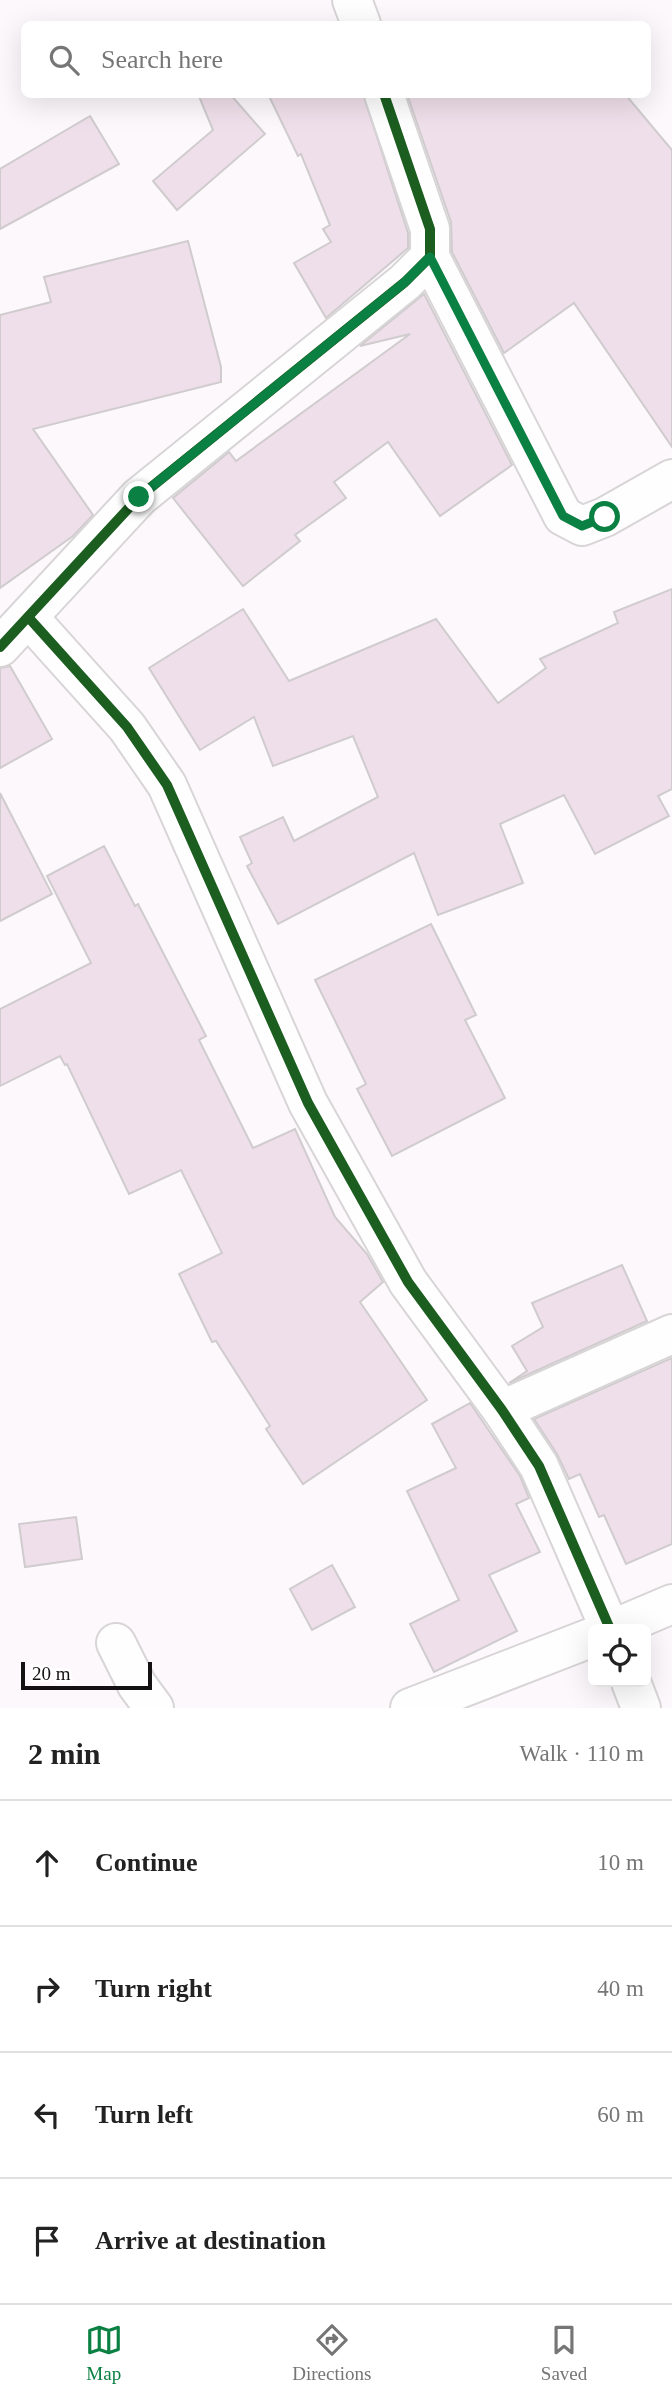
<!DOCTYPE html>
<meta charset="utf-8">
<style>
:root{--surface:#fff;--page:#f2f2f2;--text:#222;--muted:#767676;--line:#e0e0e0;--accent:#0b8043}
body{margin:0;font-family:"Times New Roman",serif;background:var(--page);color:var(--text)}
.controls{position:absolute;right:21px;bottom:21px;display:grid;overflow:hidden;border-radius:10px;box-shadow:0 7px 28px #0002}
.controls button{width:63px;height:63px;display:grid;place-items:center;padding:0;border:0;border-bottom:2px solid var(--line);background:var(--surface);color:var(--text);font:35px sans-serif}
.scale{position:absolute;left:21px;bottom:18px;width:131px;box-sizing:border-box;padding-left:7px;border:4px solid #141113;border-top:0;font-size:19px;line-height:24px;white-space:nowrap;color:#141113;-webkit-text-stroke:5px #fff;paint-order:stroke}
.stop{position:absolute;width:21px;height:21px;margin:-16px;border:5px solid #0b8043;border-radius:50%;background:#fff}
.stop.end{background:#0b8043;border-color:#fff;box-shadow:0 2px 7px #0008}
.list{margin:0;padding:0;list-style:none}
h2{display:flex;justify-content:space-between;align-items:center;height:91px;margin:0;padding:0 28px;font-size:30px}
h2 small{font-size:23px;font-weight:400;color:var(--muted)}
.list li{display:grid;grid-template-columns:46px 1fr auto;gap:21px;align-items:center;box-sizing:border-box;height:126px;padding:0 28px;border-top:2px solid var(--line)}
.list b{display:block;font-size:26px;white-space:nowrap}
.list em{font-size:23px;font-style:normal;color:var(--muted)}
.icon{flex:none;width:38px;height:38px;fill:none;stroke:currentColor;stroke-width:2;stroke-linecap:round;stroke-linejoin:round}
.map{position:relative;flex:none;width:672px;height:1708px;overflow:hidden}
.search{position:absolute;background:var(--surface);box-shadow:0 7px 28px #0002;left:21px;right:21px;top:21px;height:77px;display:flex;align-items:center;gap:18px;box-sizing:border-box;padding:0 24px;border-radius:10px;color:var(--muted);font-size:26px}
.sheet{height:595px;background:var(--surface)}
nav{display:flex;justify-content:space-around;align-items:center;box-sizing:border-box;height:98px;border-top:2px solid var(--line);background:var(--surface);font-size:19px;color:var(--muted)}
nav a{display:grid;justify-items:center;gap:4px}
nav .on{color:var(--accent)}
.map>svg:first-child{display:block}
.building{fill:#efdfea;stroke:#d0ccce;stroke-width:2}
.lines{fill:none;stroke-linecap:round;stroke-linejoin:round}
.minor-casing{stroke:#d8d5d7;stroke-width:42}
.minor{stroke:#fffefe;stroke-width:38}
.cycleway-casing{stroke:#fff;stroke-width:15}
.cycleway{stroke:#1b5e20;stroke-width:10}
.route{stroke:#0b8043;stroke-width:9}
</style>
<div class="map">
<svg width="672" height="1708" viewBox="0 0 672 1708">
<rect width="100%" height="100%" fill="#fdf8fb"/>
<g class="building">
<polygon points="198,94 230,94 265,134 177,210 153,181 213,130"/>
<polygon points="268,94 363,94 408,233 408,248 326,318 294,263 331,242 323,229 330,225 301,154 298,156"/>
<polygon points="407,94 625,94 672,150 672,447 574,303 504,353 452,252 451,222"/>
<polygon points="90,116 119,164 0,229 0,169"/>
<polygon points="188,241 221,367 221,382 33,429 93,515 73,536 0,588 0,315 51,302 44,277"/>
<polygon points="424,294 512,465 440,516 388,442 334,482 346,498 295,535 300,541 243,586 173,498 229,452 236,461 410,334 360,346"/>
<polygon points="672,589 672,789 658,796 669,816 595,854 564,795 500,824 523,883 438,915 414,853 278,924 247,866 252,863 240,837 283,817 294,841 378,797 353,736 273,766 254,717 200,750 149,668 243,609 289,681 436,619 498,703 546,668 540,659 618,623 614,612"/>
<polygon points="10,666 52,739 0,768 0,668"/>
<polygon points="0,793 52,894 0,921"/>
<polygon points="104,846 135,906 138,904 206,1036 199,1040 253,1148 295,1129 335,1217 367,1254 383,1282 360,1302 427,1400 303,1484 266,1429 270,1426 216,1341 212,1342 179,1274 222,1253 181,1170 129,1194 67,1064 65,1065 60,1056 0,1086 0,1009 91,963 47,876"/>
<polygon points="431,924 476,1015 465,1020 505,1098 392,1156 357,1089 366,1084 315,980"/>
<polygon points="622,1265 647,1321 509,1383 527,1371 512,1346 543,1327 532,1303"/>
<polygon points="672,1358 672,1544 626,1564 604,1515 599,1517 580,1474 569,1479 557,1454 534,1419"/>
<polygon points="470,1403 520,1476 529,1498 516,1504 540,1552 489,1575 517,1631 434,1672 410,1624 459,1600 407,1491 456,1468 432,1424"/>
<polygon points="76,1517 82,1559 25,1567 19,1524"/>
<polygon points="332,1565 355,1607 312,1630 290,1589"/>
</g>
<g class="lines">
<defs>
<g id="minor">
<polyline points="352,0 361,24"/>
<polyline points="430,257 563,516 582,526 605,517 672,479"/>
<polyline points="29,618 127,727 167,785 308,1103 408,1282 502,1410 539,1466 610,1629"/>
<polyline points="0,647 139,497 405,282 430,257 430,229 384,94"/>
<polyline points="502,1410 672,1334"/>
<polyline points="613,1629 672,1604"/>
<polyline points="116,1643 137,1685 154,1708"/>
<polyline points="631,1682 641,1708"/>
<polyline points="410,1708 593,1637"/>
</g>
</defs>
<use href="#minor" class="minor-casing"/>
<use href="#minor" class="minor"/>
<defs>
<g id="cycleway">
<polyline points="29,618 127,727 167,785 308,1103 408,1282 502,1410 539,1466 610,1629"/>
<polyline points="0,647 139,497 405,282 430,257 430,229 384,94"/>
</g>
</defs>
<use href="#cycleway" class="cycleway-casing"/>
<use href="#cycleway" class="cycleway"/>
</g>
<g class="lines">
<polyline class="route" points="139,497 405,282 430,257 563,516 582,526 605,517"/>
</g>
</svg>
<div class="controls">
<button><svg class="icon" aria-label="locate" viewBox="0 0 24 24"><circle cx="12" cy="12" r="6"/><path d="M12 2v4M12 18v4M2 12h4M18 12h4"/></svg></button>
</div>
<div class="scale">20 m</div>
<div class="stop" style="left:605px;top:517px"></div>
<div class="stop end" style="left:139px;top:497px"></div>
<div class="search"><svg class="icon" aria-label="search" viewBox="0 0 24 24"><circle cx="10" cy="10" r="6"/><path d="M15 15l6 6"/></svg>Search here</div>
</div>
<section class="sheet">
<h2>2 min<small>Walk · 110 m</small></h2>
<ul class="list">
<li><svg class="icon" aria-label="ahead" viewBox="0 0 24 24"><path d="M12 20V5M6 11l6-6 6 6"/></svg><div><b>Continue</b></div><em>10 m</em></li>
<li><svg class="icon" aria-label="right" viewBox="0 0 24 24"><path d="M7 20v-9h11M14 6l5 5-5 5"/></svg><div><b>Turn right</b></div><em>40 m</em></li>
<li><svg class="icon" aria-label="left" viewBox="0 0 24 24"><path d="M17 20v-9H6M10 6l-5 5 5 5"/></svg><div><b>Turn left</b></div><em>60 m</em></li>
<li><svg class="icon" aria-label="arrive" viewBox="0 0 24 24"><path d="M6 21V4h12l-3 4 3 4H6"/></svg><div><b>Arrive at destination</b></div></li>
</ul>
</section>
<nav>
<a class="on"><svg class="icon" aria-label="map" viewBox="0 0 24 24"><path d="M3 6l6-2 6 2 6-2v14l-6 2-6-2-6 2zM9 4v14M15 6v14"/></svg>Map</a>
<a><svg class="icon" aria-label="directions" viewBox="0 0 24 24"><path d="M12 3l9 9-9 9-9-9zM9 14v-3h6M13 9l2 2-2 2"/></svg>Directions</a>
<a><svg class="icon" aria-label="saved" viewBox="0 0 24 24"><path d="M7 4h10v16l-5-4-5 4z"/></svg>Saved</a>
</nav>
